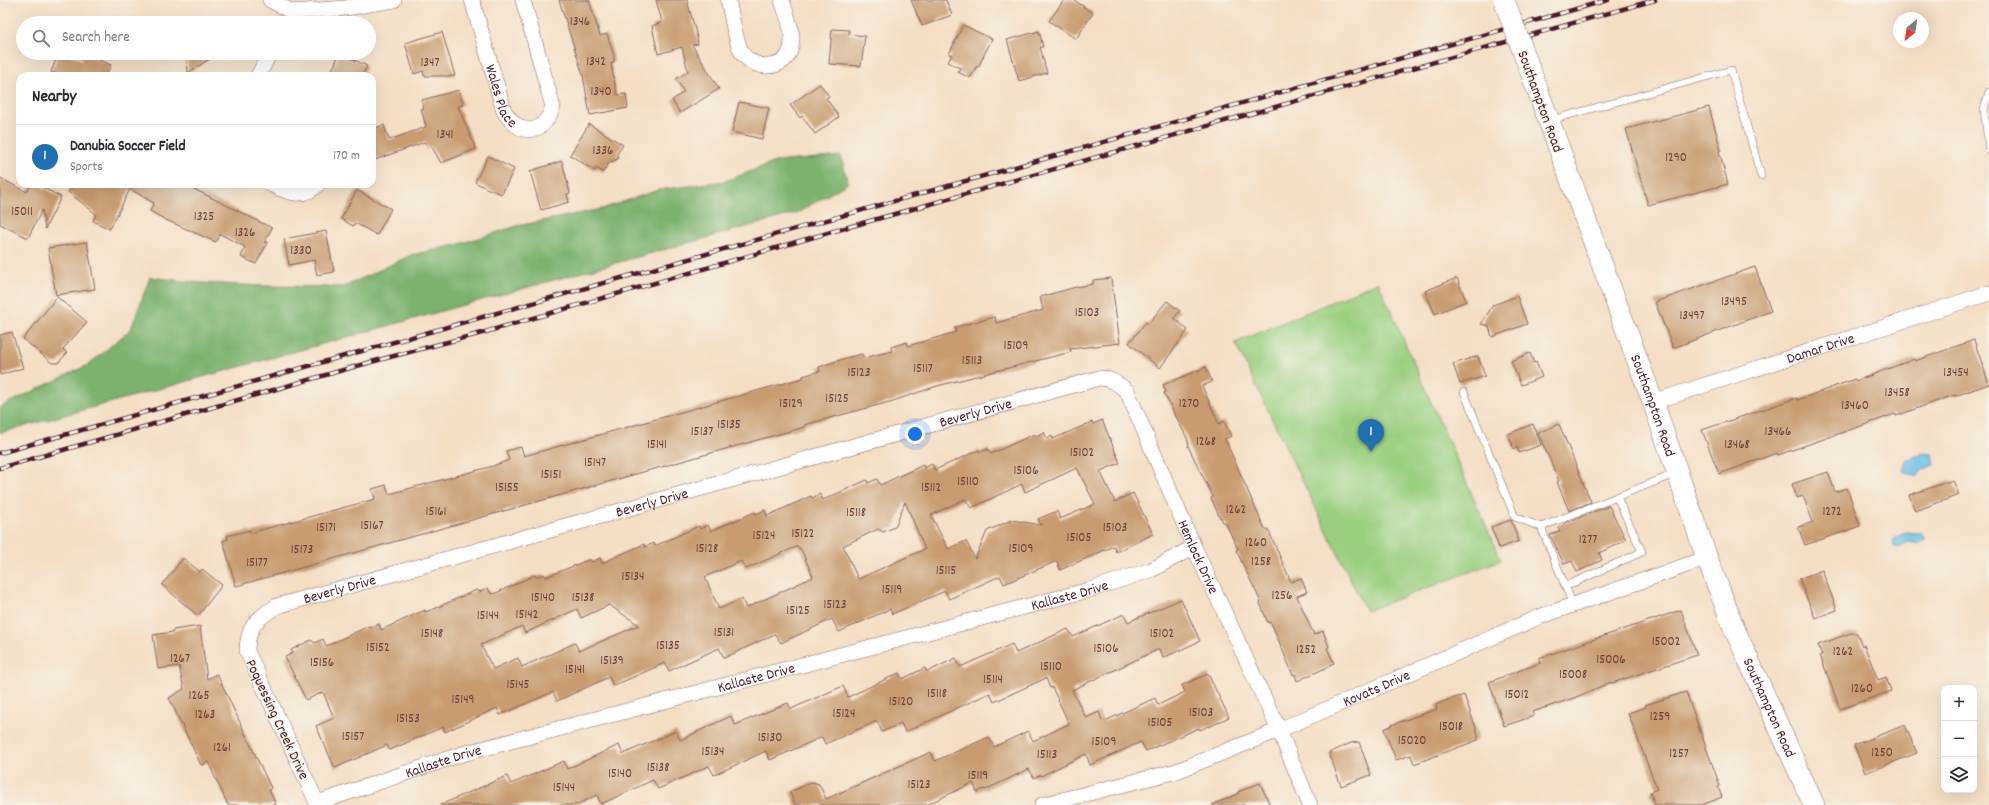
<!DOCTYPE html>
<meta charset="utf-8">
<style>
:root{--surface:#fff;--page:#f7f7f7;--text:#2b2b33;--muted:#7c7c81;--line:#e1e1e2;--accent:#1f6fb2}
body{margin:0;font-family:Dekko,sans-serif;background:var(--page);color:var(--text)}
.controls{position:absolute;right:12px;bottom:12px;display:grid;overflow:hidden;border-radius:8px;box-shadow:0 4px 16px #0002}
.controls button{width:36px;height:36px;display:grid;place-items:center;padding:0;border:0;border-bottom:1px solid var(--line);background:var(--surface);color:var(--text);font:20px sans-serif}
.compass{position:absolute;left:1893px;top:12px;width:36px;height:36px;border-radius:50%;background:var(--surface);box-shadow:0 4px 16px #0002;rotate:209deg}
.you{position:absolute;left:915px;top:434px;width:14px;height:14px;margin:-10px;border:3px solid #fff;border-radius:50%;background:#1a73e8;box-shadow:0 0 0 6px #1a73e833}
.badge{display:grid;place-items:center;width:26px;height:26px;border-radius:50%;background:var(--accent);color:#fff;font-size:13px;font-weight:700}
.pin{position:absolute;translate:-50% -33px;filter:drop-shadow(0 1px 2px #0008)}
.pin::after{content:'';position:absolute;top:21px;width:14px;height:12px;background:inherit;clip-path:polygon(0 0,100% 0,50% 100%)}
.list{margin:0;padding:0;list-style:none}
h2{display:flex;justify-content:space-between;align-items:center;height:52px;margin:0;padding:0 16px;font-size:17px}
h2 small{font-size:13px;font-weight:400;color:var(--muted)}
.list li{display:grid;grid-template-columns:26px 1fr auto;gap:12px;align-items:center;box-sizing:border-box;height:64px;padding:0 16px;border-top:1px solid var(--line)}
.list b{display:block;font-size:15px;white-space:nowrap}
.list p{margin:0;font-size:13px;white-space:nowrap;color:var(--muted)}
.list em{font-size:13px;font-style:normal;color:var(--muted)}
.icon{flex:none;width:22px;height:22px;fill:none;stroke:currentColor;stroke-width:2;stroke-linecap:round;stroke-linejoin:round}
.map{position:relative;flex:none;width:1989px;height:805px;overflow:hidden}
.search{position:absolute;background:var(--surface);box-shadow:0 4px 16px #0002;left:16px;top:16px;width:360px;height:44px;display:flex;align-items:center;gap:10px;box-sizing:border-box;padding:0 14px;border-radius:22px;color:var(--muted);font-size:15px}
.panel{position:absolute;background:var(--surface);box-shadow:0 4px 16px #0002;left:16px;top:72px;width:360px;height:116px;border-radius:12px}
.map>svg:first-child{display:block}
.green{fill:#9acf80;stroke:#727756}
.forest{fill:#7bb26e;stroke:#62684c}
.water{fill:#69c0e6;stroke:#5a7088}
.building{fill:#c89b70;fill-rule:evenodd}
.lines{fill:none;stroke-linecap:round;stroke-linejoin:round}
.lane-casing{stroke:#866261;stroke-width:8}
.street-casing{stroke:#866261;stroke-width:16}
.secondary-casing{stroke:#866261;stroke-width:22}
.lane{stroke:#fff;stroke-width:7}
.street{stroke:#fff;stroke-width:15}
.secondary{stroke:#fff;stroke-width:21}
.rail-casing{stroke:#4a1f2b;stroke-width:4.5}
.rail{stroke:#f7f3e8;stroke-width:3;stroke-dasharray:9;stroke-linecap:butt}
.secondary-bridge-casing{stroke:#866261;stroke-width:22;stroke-linecap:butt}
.secondary-bridge{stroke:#fff;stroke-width:21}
.labels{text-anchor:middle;stroke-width:3;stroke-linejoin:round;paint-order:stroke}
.number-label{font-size:13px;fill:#6a3e3c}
.street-label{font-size:15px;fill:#4a1f2b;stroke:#f7f3e8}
</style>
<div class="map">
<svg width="1989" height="805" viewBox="0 0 1989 805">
<rect width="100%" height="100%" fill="#f7f3e8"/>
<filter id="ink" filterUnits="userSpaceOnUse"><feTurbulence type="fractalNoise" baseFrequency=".025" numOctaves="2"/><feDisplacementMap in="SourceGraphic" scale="8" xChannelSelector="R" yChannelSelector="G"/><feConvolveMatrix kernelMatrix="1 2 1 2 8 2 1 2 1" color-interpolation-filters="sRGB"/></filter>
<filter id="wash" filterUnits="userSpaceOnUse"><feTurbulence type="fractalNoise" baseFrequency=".012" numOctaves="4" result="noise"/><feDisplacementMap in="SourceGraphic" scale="16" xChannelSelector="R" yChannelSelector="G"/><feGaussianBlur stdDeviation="0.9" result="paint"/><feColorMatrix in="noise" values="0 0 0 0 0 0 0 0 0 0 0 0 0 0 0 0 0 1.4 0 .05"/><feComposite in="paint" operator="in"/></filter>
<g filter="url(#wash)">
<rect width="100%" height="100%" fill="#f4dec4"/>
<polygon class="green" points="1378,282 1501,560 1366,611 1235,343"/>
<polygon class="forest" points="841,156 848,183 797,213 0,433 0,407 88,365 131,329 150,277 202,283 265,286 344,287 411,255 456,245 517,226 602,209 658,190 725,181 775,162"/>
<g class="water">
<polygon points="1924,453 1933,454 1935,465 1923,469 1917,477 1903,471 1906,460"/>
<polygon points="1906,532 1920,533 1925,537 1925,540 1920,544 1909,542 1898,548 1893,546 1894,539"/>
</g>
<g id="blocks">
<g class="building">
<polygon points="559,0 589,0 600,36 607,34 614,56 614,62 611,63 617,95 626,94 628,108 590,115 583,75"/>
<polygon points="656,0 687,0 697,37 698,44 692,45 719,89 680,113 672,100 684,92 676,79 688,71 682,47 658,54 652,26 662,22"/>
<polygon points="911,0 946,0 952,15 922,26"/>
<polygon points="1064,0 1074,0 1093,13 1076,39 1049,21"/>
<polygon points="963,25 992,39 978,67 976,67 970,78 958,72 960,68 948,62 952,55 949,54"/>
<polygon points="832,29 849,30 849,34 865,36 861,66 829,64"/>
<polygon points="1039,31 1043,47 1040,47 1047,73 1019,81 1007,40"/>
<polygon points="442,32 455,76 424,76 423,71 414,74 405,43"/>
<polygon points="59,53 66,53 82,60 85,54 111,65 106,76 61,76 51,72"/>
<polygon points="190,53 219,53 188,73 187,58"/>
<polygon points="340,53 367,66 362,76 329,76"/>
<polygon points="820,84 829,96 826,98 839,117 815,134 802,116 800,118 790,105"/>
<polygon points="459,90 463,105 458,106 476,149 441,163 432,147 428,148 425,142 372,161 372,129 384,125 389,140 426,127 421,108 424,110 422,100"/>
<polygon points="739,102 769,108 762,139 732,132"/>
<polygon points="1709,107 1721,150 1719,151 1728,184 1648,205 1626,129"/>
<polygon points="589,124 623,145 617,154 618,159 610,162 603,172 596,168 595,171 570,155"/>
<polygon points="488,156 514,169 502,194 488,189 475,182"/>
<polygon points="562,161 570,193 567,194 569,202 541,210 530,171"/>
<polygon points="0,178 27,192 31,184 36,184 61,197 45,229 42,210 28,238 0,224"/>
<polygon points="75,184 184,184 272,228 264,243 268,242 256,264 241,257 245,247 220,234 216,242 166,220 150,211 154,203 130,189 110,229 93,221 96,214 68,192"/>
<polygon points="357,190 391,209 377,235 355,223 353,226 341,219"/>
<polygon points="326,231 334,272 317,275 314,260 289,265 284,239"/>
<polygon points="87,242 95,289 56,295 48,248"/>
<polygon points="1755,267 1771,311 1673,348 1655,302"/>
<polygon points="1111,278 1120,343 1070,349 1071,352 937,386 893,401 804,425 805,427 772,436 236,586 223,541 228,539 227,536 250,530 250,533 375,499 372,489 386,485 389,494 493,466 509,460 506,451 521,447 524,456 803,378 803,376 820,371 819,367 846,358 862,354 864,358 892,351 891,347 907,342 908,346 956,332 955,327 995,317 996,323 1043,310 1040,297 1076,287 1093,284 1093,280"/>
<polygon points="1457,278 1466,301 1435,314 1425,291"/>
<polygon points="1517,296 1527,324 1492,337 1489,326 1481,324 1493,305"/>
<polygon points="57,297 87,322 63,349 67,353 58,363 52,363 23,339"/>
<polygon points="1167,301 1180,311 1174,318 1188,330 1160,368 1129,343 1146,322 1148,324"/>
<polygon points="12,332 23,368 0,375 0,335"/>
<polygon points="1974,340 1989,384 1955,396 1954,395 1896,416 1895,414 1778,455 1777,453 1719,474 1702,430 1797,398 1797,400 1855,379 1856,381 1914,359 1915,361"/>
<polygon points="1530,353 1534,363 1536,362 1542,377 1521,385 1511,361"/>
<polygon points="1478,356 1485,376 1460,384 1453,364"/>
<polygon points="1206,367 1212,382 1202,386 1219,424 1224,421 1231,436 1225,439 1262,523 1266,530 1268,529 1291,582 1301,578 1307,592 1297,596 1314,635 1323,631 1329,647 1327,648 1334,663 1329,665 1330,666 1297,681 1295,674 1293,675 1273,627 1270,622 1268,623 1260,603 1261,602 1236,550 1238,549 1225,522 1223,523 1221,517 1220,518 1211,498 1213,497 1210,491 1188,446 1189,445 1187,438 1164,393 1166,392 1163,385"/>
<path d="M1102,420L1120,463L1100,471L1115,502L1133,493L1153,534L1116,552L1114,546L1060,570L1057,561L1004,584L1000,576L949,599L945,591L892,614L890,609L839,632L832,619L781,643L775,634L724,658L719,648L669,671L665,663L613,686L609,677L557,701L553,692L500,715L497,708L445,732L443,727L390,750L387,745L335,768L316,726L334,718L323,692L306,700L285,657L293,653L291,650L311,640L315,643L323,639L326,646L369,626L370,628L379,624L381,630L425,610V612L434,609L476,590H478L479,592L488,588L491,594L496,593L535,575L536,577L544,574L546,577L588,560H591L592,562L600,558L602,563L644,544L645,547L654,543L655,546L699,526L700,529L708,525L711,531L755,512L756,514L765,510L767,516L811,496L812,498L820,494L823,500L867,480L868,483L877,479L880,485L923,465L924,468L932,464L935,470L979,450L980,452L988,449L991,454L1034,434L1036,436L1044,432L1047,439L1052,436L1053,439L1092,422L1093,424ZM1077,468L1095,504L1060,519L1057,511L1038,519L1041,525L1012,520L987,531L975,559L966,541L948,549L931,515L965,499L971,508L1022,484L1025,492ZM905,502L925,549L858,579L843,546L878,529L883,532L895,527ZM798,546L799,549H801L813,577L746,608L742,599L719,609L705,577L741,561L746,569ZM609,605L639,625L579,651L575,643L522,667L518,658L493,669L481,645L522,626L525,633L577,609L581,618Z"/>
<polygon points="1533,424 1541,445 1519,453 1517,447 1514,449 1508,434"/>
<polygon points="1559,424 1591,502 1569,511 1557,482 1559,481 1538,433"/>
<polygon points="1828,472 1835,492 1847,488 1860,526 1805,545 1798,527 1813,522 1803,496 1797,498 1792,484"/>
<polygon points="1953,480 1959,495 1915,511 1909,495"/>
<polygon points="1609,506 1626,540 1599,553 1602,560 1577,572 1572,561 1564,564 1550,535 1560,531 1558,528 1566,524 1565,523"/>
<polygon points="1511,520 1519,541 1499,548 1491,527"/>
<polygon points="183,558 200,572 202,569 222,585 198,616 162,585"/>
<polygon points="1822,570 1837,610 1815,618 1799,579"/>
<polygon points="1181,599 1200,641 1163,658 1159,649 1072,690 1086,718 1099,712 1102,720 1105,721 1155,698 1158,705 1185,692 1182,685 1208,674 1229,717 1209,727 1208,726 1200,730 1199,728 1146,751 1141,742 1090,765 1086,754 1041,776 1041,775 1034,778 1029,769 985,790 984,789 977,792 973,783 926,805 795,805 790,792 812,782 819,784 826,799 931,752 935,761 989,737 994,747 1028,731 1033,741 1069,724 1052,687 1050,688 1046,678 994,702 990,693 905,732 901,723 882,732 877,721 825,744 822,737 770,760 766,751 714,775 709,766 658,789 653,780 601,804 597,795 576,805 440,805 507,776 511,784 564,761 567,769 619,745 623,754 676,731 680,740 731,716 735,725 788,703 791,709 843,686 848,697 899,673 902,679 925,668 926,671 929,671 956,658 960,667 1012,644 1016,653 1068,629 1073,637 1124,614 1128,622"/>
<polygon points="1681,610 1697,655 1612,683 1611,682 1574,698 1532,712 1534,716 1504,726 1489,682 1540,663 1539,658"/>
<polygon points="200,626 207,679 217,674 271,788 269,790 276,805 228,805 208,762 201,765 169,698 184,689 179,666 158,669 153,635 173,632 173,630"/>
<polygon points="1851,633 1857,633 1862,646 1864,645 1878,680 1886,677 1891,691 1840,709 1820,655 1822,655 1818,645"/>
<polygon points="1686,692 1720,786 1718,787 1722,797 1702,805 1655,805 1650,792 1657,789 1628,713 1646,707 1645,705"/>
<polygon points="1464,695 1478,734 1478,740 1414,764 1411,755 1396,760 1384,729 1391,726 1391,725 1437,709 1436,705 1442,702"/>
<polygon points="1905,725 1917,753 1865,773 1854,745"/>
<polygon points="1359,742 1371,775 1341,786 1329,753 1351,743"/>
<polygon points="1260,783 1270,805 1212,805 1238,794 1238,792"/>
</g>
</g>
</g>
<g filter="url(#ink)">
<use href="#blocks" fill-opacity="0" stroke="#866261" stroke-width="1"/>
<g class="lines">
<defs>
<g id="lane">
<polyline points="1989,92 1984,109 1989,150"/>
<polyline points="1551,120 1731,70 1761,176"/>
<polyline points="1464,392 1515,517 1541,527"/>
<polyline points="1566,586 1642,552 1617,497"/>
<polyline points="1573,605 1541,527 1677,473"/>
</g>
<g id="street">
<polyline points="270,0 292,12"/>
<path id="s1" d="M472,0L504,111C520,137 542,136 553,107L523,0"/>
<path d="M728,0C732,16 734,36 741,51C752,71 785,72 791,48C795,32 786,15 782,0"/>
<polyline points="292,12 346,8 394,0"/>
<polyline points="258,76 270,53"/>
<path d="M270,184C287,192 303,200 318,184"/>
<path id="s2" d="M1653,402L1989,293"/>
<path id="s3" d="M317,803L462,754L1089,590L1151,570L1194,547"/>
<path id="s4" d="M318,805L247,651C247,627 257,618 277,606L1099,378C1111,378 1118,384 1127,391L1194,547L1279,730L1310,805"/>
<path id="s5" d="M1042,805L1177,771L1279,730L1539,617L1707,558"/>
</g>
<g id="secondary">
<path id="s6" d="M1526,59L1653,402L1707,558L1734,628L1814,805"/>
</g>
</defs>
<use href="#lane" class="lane-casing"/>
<use href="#street" class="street-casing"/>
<use href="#secondary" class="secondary-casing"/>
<use href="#lane" class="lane"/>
<use href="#street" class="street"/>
<use href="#secondary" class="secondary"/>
<defs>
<g id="rail">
<polyline points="0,453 1608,0"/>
<polyline points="0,468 371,362 482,333 845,228 1655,0"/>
</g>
</defs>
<use href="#rail" class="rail-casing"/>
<use href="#rail" class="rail"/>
<defs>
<polyline id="secondary-bridge" points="1504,0 1526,59"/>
</defs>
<use href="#secondary-bridge" class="secondary-bridge-casing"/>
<use href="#secondary-bridge" class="secondary-bridge"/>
</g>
</g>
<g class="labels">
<g class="number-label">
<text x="580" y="25">1346</text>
<text x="596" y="65">1342</text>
<text x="430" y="66">1347</text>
<text x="601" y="95">1340</text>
<text x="445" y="138">1341</text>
<text x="603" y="154">1336</text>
<text x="1676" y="161">1290</text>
<text x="22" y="215">15011</text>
<text x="204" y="220">1325</text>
<text x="245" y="236">1326</text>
<text x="301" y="254">1330</text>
<text x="1734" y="305">13495</text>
<text x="1087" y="316">15103</text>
<text x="1692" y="319">13497</text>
<text x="1016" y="349">15109</text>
<text x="972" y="364">15113</text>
<text x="923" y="372">15117</text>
<text x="859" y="376">15123</text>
<text x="1956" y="376">13454</text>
<text x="1897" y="396">13458</text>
<text x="837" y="402">15125</text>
<text x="791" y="407">15129</text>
<text x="1189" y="407">1270</text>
<text x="1855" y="409">13460</text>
<text x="729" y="428">15135</text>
<text x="702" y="435">15137</text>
<text x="1778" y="435">13466</text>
<text x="1206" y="445">1268</text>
<text x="657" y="448">15141</text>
<text x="1737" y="448">13468</text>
<text x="1082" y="456">15102</text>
<text x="595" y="466">15147</text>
<text x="1026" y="474">15106</text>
<text x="551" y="478">15151</text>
<text x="968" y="485">15110</text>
<text x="507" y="491">15155</text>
<text x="931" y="491">15112</text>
<text x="1236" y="513">1262</text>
<text x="436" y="515">15161</text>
<text x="1832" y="515">1272</text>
<text x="856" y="516">15118</text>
<text x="372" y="529">15167</text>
<text x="326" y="531">15171</text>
<text x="1115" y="531">15103</text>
<text x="803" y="537">15122</text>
<text x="764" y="539">15124</text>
<text x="1079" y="541">15105</text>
<text x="1588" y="543">1277</text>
<text x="1256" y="546">1260</text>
<text x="707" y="552">15128</text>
<text x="1021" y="552">15109</text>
<text x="302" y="553">15173</text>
<text x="1261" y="565">1258</text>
<text x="257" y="566">15177</text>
<text x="946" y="574">15115</text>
<text x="633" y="580">15134</text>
<text x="892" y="593">15119</text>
<text x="1282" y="599">1256</text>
<text x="543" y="601">15140</text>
<text x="583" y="601">15138</text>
<text x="835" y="608">15123</text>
<text x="798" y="614">15125</text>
<text x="527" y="618">15142</text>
<text x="488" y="619">15144</text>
<text x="724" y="636">15131</text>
<text x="432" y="637">15148</text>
<text x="1162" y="637">15102</text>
<text x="1666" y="645">15002</text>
<text x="668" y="649">15135</text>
<text x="378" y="651">15152</text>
<text x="1106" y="652">15106</text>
<text x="1306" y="653">1252</text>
<text x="1843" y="655">1262</text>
<text x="180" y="662">1267</text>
<text x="1611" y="663">15006</text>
<text x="612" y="664">15139</text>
<text x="322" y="666">15156</text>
<text x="1051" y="670">15110</text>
<text x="575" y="673">15141</text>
<text x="1573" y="678">15008</text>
<text x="993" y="683">15114</text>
<text x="518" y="688">15145</text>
<text x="1862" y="692">1260</text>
<text x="937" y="697">15118</text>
<text x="1517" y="698">15012</text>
<text x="199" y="699">1265</text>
<text x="463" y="703">15149</text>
<text x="901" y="705">15120</text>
<text x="1201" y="716">15103</text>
<text x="844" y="717">15124</text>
<text x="205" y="718">1263</text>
<text x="1660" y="720">1259</text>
<text x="408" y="722">15153</text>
<text x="1160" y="726">15105</text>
<text x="1451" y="730">15018</text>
<text x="353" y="740">15157</text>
<text x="770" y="741">15130</text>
<text x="1412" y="744">15020</text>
<text x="1104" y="745">15109</text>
<text x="222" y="751">1261</text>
<text x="713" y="755">15134</text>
<text x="1882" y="756">1250</text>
<text x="1679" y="757">1257</text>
<text x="1047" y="758">15113</text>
<text x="658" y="771">15138</text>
<text x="620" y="777">15140</text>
<text x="978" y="779">15119</text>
<text x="919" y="788">15123</text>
<text x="564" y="791">15144</text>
</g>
<g class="street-label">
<text dy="5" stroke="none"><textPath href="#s1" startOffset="100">Wales Place</textPath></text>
<text transform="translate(1541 101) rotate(70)" y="5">Southampton Road</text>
<text dy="5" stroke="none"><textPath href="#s2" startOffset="176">Damar Drive</textPath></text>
<text dy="5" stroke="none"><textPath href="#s6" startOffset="369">Southampton Road</textPath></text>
<text dy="5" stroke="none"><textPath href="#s4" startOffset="952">Beverly Drive</textPath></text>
<text dy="5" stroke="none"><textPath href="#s4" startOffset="616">Beverly Drive</textPath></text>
<text dy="5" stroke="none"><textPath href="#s4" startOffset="1292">Hemlock Drive</textPath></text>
<text dy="5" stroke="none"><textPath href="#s4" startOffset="292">Beverly Drive</textPath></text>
<text dy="5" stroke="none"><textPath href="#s3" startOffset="781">Kallaste Drive</textPath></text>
<text dy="5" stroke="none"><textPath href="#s3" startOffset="457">Kallaste Drive</textPath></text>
<text dy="5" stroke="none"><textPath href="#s5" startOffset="355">Kovats Drive</textPath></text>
<text dy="5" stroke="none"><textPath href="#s6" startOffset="693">Southampton Road</textPath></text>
<text transform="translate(278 719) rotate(65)" y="5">Poquessing Creek Drive</text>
<text dy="5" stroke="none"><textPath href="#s3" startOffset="133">Kallaste Drive</textPath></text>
</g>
</g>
</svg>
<div class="controls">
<button>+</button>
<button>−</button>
<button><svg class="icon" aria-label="layers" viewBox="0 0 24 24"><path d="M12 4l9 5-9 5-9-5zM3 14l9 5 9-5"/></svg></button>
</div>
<svg class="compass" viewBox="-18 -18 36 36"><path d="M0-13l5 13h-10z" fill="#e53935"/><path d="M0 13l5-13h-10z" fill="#7c7c81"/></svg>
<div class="you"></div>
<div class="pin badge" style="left:1371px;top:452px">1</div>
<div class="search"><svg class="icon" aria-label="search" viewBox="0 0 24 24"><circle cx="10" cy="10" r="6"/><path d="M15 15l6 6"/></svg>Search here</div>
<section class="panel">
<h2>Nearby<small></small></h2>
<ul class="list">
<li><span class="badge">1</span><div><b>Danubia Soccer Field</b><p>Sports</p></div><em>170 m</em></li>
</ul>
</section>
</div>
